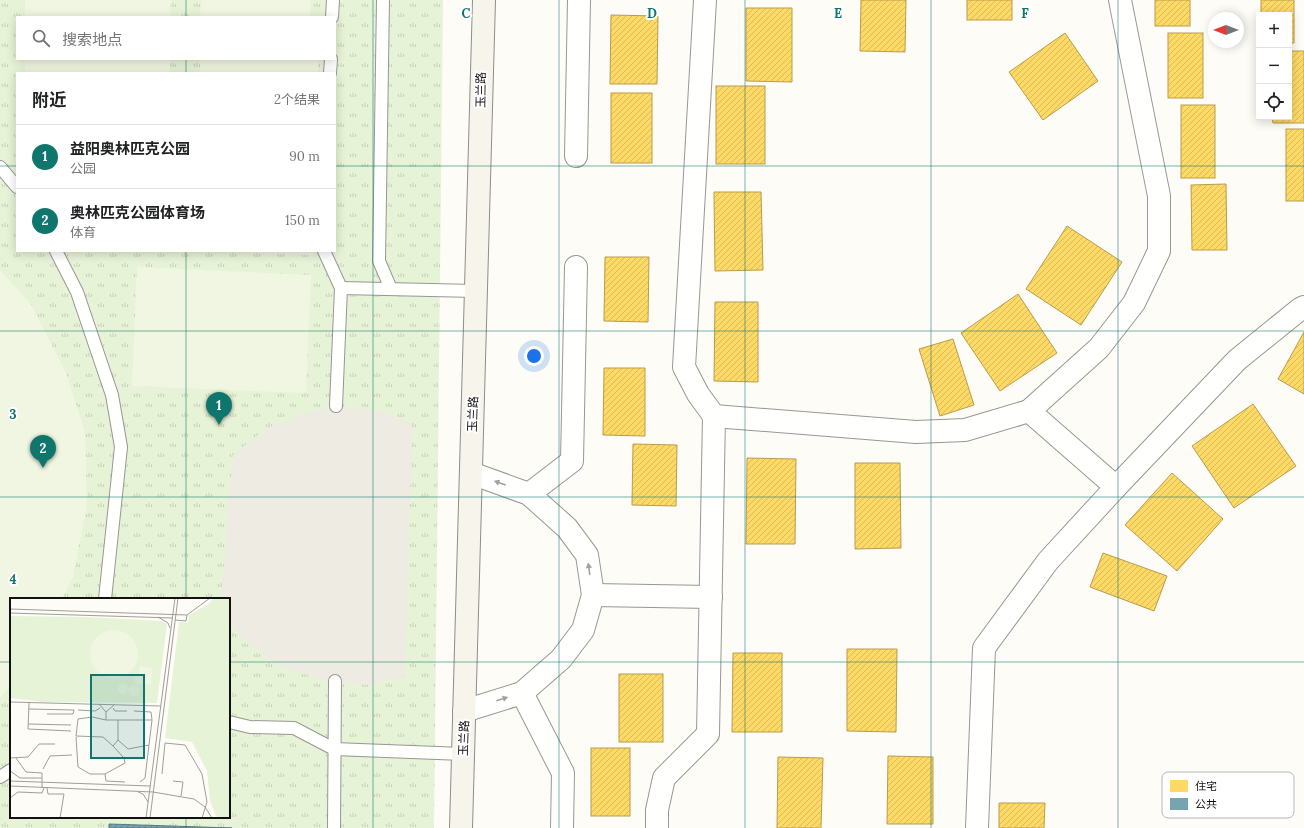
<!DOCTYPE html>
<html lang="zh">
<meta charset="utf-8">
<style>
:root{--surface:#fff;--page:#f2f2f2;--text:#202124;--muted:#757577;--line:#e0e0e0;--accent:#0f766e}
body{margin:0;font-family:Lora,"Noto Sans SC",serif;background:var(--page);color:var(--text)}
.controls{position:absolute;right:12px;top:12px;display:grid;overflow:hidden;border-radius:0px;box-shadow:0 2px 10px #0003}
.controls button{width:36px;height:36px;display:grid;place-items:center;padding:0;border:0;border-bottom:1px solid var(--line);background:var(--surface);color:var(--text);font:20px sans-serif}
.compass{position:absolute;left:1208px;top:12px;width:36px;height:36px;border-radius:50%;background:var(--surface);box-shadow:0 2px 10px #0003;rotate:270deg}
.you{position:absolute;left:534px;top:356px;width:14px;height:14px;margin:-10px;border:3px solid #fff;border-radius:50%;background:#1a73e8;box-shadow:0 0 0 6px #1a73e833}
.badge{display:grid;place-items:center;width:26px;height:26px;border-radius:50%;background:var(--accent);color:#fff;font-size:13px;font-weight:700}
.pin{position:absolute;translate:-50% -33px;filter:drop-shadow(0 1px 2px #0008)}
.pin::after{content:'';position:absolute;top:21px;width:14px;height:12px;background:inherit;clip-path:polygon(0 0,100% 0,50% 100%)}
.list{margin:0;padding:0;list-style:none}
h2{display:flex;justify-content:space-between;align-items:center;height:52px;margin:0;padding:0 16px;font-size:17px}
h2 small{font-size:13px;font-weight:400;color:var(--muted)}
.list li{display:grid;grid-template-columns:26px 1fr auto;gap:12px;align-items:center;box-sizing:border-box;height:64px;padding:0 16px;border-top:1px solid var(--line)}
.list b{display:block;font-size:15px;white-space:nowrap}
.list p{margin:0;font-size:13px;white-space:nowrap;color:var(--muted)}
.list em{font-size:13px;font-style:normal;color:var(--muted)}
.icon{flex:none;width:22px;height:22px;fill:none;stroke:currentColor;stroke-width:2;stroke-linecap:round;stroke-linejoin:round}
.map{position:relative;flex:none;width:1304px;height:828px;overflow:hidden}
.search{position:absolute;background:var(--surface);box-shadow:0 2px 10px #0003;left:16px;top:16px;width:320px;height:44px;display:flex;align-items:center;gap:10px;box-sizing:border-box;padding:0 14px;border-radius:0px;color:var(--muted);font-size:15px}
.panel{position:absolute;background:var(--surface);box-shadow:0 2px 10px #0003;left:16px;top:72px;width:320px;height:180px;border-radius:0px}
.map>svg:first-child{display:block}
.park{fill:url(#park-tufts);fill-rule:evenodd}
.pitch{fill:#f0f6e1}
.plaza{fill:#edebe2}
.homes{fill:url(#homes-hatch);stroke:#b89d4c}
.public{fill:url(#public-hatch);stroke:#587980}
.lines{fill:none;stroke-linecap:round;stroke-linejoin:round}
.lane-casing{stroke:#979795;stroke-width:14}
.street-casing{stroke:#979795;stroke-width:24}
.secondary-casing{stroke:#8e8d8b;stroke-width:24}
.lane{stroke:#fffffe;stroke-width:12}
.street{stroke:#fffffe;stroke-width:22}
.secondary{stroke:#f6f4eb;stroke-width:22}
.oneway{fill:#a0a09f}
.grid{fill:none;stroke:#0f766e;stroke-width:1;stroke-opacity:0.55}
.labels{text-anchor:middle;stroke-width:4;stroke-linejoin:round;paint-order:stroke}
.street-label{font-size:12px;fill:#111;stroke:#fff}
.inset-road{fill:none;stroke:#9f9e9b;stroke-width:1}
.view{fill:#0f766e;fill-opacity:0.15;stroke:#0f766e;stroke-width:2}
.inset-edge{fill:none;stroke:#111;stroke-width:2}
.key{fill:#fff;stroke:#b8b8b8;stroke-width:1}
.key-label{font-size:11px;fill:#111}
.grid-label{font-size:13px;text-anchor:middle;font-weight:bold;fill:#0f766e;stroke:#fff;stroke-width:4;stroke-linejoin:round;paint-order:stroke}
</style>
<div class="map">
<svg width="1304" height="828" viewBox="0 0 1304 828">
<defs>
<pattern id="park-tufts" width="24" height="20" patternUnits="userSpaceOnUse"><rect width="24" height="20" fill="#e7f3d7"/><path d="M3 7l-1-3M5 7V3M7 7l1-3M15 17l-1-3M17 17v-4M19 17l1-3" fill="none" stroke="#c5cfb8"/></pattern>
<pattern id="homes-hatch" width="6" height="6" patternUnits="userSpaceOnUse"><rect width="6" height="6" fill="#ffd966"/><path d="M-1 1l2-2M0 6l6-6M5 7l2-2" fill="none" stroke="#dab957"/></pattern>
<pattern id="public-hatch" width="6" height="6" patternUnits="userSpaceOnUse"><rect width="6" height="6" fill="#76a5af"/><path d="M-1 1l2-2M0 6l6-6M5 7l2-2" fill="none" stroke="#5f858d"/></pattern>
</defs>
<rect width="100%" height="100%" fill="#fdfcf7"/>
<path class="park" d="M0,0H443L434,828H0ZM17,17H335V59H17ZM17,73H335V251H17ZM11,599H229V817H11Z"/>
<g class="pitch">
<polygon points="25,0 171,0 170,17 25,17"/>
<polygon points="201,0 311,0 310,17 200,17"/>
<rect x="25" y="59" width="145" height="14"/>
<rect x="200" y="59" width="118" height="14"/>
<polygon points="195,251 313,251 313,255"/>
<polygon points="137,267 311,275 306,393 132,386"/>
<polygon points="0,270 31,304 66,373 85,432 87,505 73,577 62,599 11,599 11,686 0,697"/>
</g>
<polygon class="plaza" points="336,406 382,411 412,424 405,676 368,685 316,678 278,665 243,639 229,620 229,599 221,599 233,455 267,428 301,414"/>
<g class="homes">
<polygon points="861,0 906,0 905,52 860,51"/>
<rect x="967" y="0" width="45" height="20"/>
<rect x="1155" y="0" width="35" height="26"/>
<polygon points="1261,0 1294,0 1294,43 1289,43 1289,15 1261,15"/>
<polygon points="746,8 792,8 792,82 746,81"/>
<polygon points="611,15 658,16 657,84 610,84"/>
<polygon points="1065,33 1098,81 1043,120 1009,72"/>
<rect x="1168" y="33" width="35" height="65"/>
<polygon points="1289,51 1304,51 1304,123 1273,123 1272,117 1289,117"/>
<rect x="716" y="86" width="49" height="78"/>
<rect x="611" y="93" width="41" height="70"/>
<rect x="1181" y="105" width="34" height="73"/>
<rect x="1286" y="129" width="18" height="72"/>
<polygon points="1226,184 1227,250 1192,250 1191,185"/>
<polygon points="714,192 761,192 763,270 715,271"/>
<polygon points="1067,226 1122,262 1081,325 1026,289"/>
<polygon points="605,257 649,257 648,322 604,321"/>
<polygon points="1018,294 1057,353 1000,391 961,333"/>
<polygon points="715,302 758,302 758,382 714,381"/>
<polygon points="1304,332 1304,394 1278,379"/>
<polygon points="953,339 974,405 940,416 919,349"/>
<polygon points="604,368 645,368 645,436 603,435"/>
<polygon points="1253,404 1296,466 1234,508 1192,446"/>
<polygon points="633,444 677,445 676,506 632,505"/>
<polygon points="747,458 796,459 795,544 746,544"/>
<polygon points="855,463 900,463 901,548 855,549"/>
<polygon points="1172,473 1223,519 1177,571 1125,525"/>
<polygon points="1103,553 1167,576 1154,611 1090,587"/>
<polygon points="847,649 897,649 896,732 847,731"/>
<polygon points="733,653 782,653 782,732 732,732"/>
<rect x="619" y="674" width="44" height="68"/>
<rect x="591" y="748" width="39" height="68"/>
<polygon points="888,756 933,757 933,824 887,824"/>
<polygon points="778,757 823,758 821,828 777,828"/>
<polygon points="999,803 1045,803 1044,828 999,828"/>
</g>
<polygon class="public" points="109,824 232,828 109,828"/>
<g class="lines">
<defs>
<g id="lane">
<polyline points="383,0 379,261 391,289"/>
<polyline points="332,17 333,0"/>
<polyline points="330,73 331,59"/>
<polyline points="0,167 17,187"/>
<polyline points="56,251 77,292 112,395 121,447 105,599"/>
<polyline points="324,251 341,288 336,406"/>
<polyline points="341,288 476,291"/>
<polyline points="229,722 250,727 294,728 334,749 463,754"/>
<polyline points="0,777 11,770"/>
<polyline points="334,828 335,681"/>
</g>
<g id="street">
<polyline points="705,0 684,367 698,394 714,416"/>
<polyline points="576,156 579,0"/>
<polyline points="1029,411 1099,348 1134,303 1159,251 1159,196 1120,0"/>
<polyline points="1116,487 1237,360 1300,309 1304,307"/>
<polyline points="529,494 572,461 576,267"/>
<polyline points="593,595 711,597"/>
<polyline points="522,693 563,773 562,828"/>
<polyline points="464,711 522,693 561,659 583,630 593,595 587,555 567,528 529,494 471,473"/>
<polyline points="657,828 657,810 664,778 708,734 714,416 916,432 965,430 1029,411 1116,487 1048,561 984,648 977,828"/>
</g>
<polyline id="secondary" points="461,828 484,0"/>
</defs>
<use href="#lane" class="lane-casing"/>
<use href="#street" class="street-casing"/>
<use href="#secondary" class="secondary-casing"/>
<use href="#lane" class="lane"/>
<use href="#street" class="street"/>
<use href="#secondary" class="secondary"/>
</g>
<defs><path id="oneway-solid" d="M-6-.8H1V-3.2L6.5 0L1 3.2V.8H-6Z"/></defs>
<g class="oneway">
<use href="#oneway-solid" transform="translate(500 483) rotate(-160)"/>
<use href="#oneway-solid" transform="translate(589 569) rotate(-98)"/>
<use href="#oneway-solid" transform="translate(502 699) rotate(-18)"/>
</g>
<path class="grid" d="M186,0V17M373,0V828M559,0V828M745,0V828M931,0V828M1118,0V828M186,59V73M0,166H17M335,166H1304M186,251V599M0,331H1304M0,497H1304M0,662H11M229,662H1304M186,817V828"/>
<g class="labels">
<g class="street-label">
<text transform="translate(481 90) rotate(-89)" y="4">玉兰路</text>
<text transform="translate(473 414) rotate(-88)" y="4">玉兰路</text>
<text transform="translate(464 738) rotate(-88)" y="4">玉兰路</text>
</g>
</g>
<g transform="translate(10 598)">
<rect width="220" height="220" fill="#fdfcf7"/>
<path d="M204,0H220V220H207L200,203L197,173L182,144L155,140L169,24L178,25L179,17L197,7Z" fill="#e7f3d7"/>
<path d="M0,18L77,19L152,23L157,26L147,105L34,104L0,100Z" fill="#e7f3d7"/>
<path d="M80 56a24 24 0 1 1 48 0a24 24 0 1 1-48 0ZM130,68L142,70L141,86L125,87V78H140L129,76ZM108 91a5 5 0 1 1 10 0a5 5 0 1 1-10 0ZM118.5 93a5.5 5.5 0 1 1 11 0a5.5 5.5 0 1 1-11 0Z" fill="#f0f6e1"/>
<path class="inset-road" d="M0,11L177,17L176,23L165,22M0,15L163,20M177,17L200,0M148,19L158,25L160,30M0,104L151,108M19,105L18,131L61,133M89,106L96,114L104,107M103,110L105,113H117M19,111L64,112L63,116H37M68,112L85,113L90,110M96,122H108V142L103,148L93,139L66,138L68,121L82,119L96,122V114M108,122H142L141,114L124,113M18,126L61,127M66,139L68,169L80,176H95L115,165L114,160L103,148M108,142L118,151L139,147L142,122M0,160L18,159L29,146H45M6,160L16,174L32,175V180M33,171L40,158L62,157M0,173L10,180H32V190M95,176L96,183L115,184M152,176L155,145L175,147L192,176L197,204L192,220M0,183L140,188M163,183L173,184L171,198M130,184L135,180L139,147M0,188L143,194L184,201L195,209L202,220M37,190L38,196H54L50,220M128,194L133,196L138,204M0,200L8,194L32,195L34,190M136,220L165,0M140,220L168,0"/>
<path class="view" d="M81,77H134V160H81Z"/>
<rect width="220" height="220" class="inset-edge"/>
</g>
<rect x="1162" y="772" width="132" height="46" rx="6" class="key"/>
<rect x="1170" y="780" width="18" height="12" fill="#ffd966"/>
<rect x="1170" y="798" width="18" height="12" fill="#76a5af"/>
<g class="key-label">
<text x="1195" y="790">住宅</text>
<text x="1195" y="808">公共</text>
</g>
<g class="grid-label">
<text x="466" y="18">C</text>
<text x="652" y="18">D</text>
<text x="838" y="18">E</text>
<text x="1025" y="18">F</text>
<text x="13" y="419">3</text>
<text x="13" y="584">4</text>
</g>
</svg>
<div class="controls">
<button>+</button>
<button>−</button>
<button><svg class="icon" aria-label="locate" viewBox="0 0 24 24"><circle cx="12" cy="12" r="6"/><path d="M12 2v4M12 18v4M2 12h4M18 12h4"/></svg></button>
</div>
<svg class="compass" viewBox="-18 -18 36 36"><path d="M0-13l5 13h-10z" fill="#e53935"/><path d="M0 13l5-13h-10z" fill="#757577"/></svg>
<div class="you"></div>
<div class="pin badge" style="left:219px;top:425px">1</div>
<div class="pin badge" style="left:43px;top:468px">2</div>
<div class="search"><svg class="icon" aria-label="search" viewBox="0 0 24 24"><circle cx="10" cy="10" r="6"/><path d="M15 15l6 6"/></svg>搜索地点</div>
<section class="panel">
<h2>附近<small>2个结果</small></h2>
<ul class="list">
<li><span class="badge">1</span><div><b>益阳奥林匹克公园</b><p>公园</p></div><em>90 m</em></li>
<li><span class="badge">2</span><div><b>奥林匹克公园体育场</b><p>体育</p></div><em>150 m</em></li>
</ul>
</section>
</div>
